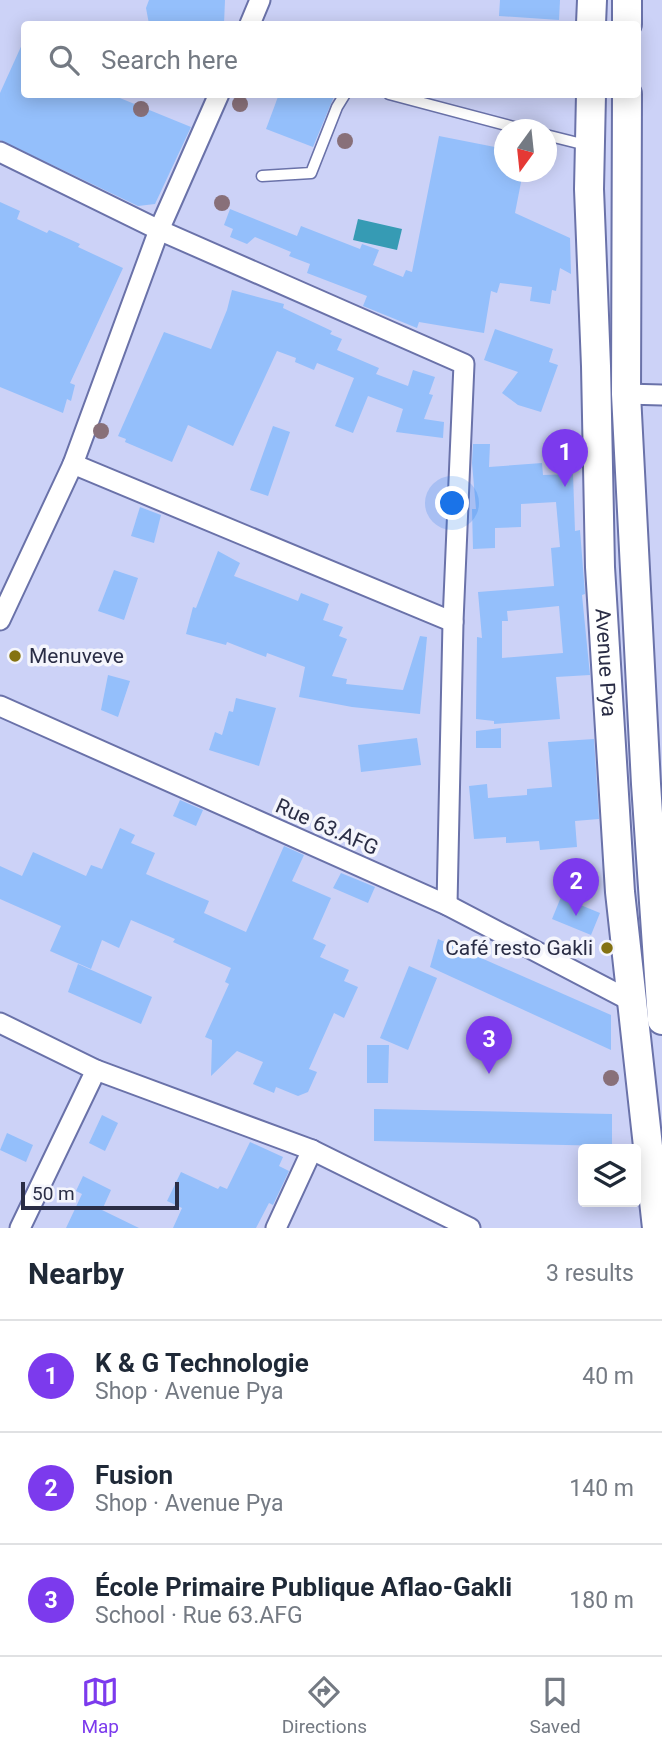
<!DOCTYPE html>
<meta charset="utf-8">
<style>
:root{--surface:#fff;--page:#f2f2f3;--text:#1f2937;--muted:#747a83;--line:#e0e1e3;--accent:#7c3aed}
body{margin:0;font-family:Roboto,sans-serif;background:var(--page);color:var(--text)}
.controls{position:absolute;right:21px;bottom:21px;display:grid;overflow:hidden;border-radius:7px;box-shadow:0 4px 18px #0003}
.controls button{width:63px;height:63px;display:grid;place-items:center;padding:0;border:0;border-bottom:2px solid var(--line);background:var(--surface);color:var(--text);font:35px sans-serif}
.compass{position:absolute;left:494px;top:119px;width:63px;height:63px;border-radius:50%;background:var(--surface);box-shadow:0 4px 18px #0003;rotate:195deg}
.scale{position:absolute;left:21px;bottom:18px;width:158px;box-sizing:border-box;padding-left:7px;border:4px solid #2a2d45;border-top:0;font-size:19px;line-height:24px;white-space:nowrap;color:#2a2d45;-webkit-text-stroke:5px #f4f5fc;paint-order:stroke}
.you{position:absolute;left:453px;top:504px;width:24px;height:24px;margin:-18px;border:5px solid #fff;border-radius:50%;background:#1a73e8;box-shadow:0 0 0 10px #1a73e833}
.badge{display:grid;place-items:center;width:46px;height:46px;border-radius:50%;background:var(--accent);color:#fff;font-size:23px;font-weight:700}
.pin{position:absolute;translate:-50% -58px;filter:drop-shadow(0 2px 4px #0008)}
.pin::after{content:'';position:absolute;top:37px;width:24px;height:21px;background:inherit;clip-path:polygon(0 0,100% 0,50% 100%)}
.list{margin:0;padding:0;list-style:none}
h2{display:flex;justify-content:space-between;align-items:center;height:91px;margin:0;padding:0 28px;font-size:30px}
h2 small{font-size:23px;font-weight:400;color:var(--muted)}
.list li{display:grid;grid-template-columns:46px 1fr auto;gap:21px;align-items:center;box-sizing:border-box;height:112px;padding:0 28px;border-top:2px solid var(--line)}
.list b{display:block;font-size:26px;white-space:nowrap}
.list p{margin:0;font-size:23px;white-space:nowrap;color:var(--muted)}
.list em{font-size:23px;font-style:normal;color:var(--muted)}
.icon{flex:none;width:38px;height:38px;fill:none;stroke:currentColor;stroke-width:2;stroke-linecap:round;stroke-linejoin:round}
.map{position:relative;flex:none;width:662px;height:1228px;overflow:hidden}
.search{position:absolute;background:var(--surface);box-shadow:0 4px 18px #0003;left:21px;right:21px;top:21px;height:77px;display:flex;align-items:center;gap:18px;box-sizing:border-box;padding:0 24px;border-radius:7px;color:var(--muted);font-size:26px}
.sheet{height:427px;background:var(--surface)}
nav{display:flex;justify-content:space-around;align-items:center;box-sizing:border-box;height:98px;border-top:2px solid var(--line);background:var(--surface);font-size:19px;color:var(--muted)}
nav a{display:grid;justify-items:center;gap:4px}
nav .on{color:var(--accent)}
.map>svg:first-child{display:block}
.water{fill:#369bb4}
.building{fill:#94bffb;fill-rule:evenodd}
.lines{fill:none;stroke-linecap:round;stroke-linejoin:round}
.lane-casing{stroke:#6a72a9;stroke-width:13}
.street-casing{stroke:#6a72a9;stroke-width:23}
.secondary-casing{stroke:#6a72a9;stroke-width:32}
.lane{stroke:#fff;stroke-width:10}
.street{stroke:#fff;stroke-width:19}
.secondary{stroke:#fff;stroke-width:28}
.tree{fill:#887079}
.poi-dot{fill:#847212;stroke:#f4f5fc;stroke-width:2.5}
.labels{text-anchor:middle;stroke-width:7;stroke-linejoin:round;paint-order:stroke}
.poi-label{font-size:21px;fill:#2a2d45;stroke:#f4f5fc;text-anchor:start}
.street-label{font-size:21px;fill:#2a2d45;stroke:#f4f5fc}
</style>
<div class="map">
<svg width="662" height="1228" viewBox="0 0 662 1228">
<rect width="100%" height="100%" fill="#ccd2f7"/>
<polygon class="water" points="358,219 402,229 397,250 353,240"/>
<g class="building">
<polygon points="149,0 225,0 224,24 149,24 146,8"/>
<polygon points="500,0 560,0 559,20 499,16"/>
<polygon points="24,40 24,94 110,94 191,127 155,204 138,206 0,140 0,93"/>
<polygon points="279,94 335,94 313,147 266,129"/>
<polygon points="439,136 505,149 505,172 523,172 515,213 570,238 571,274 560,268 556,291 552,290 550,304 530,301 532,287 500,283 497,293 491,291 484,333 419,322 417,328 363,306 367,296 307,273 310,264 289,256 291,252 255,237 247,244 230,237 233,229 224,225 230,209 297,236 301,226 360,249 362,244 379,250 373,265 403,277 406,270 412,272"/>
<polygon points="0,202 20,211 17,219 47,233 49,230 80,244 78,247 123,268 70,383 75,385 71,401 67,399 63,413 0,387"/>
<polygon points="232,290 284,304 283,308 332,331 330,334 342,339 337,350 379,368 376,374 408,386 413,370 435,377 429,394 433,395 424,419 444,422 443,438 396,432 403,409 368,396 353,433 335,426 354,378 317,363 314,370 295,362 296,358 277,351 233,446 188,425 172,462 125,442 126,439 118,436 164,332 211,349 227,310"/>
<polygon points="495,329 553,349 549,362 558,365 541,412 518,405 502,393 518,372 484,360"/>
<polygon points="273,426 290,432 268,496 250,490"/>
<path d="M473,444H490L489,467L542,463L543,475L573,474L575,531L580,530L585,594L582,595L590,675L556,677L560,719L494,724V721L476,719L477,637L482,638L478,592L554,586L551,548L560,547L556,502L521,504V527L495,528V548L473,549L472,509H476L472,463ZM559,606L563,653L502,658V621H508L507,611Z"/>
<polygon points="140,507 161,515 154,543 131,536"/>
<polygon points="218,551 240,563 234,576 298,601 301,593 329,604 323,620 343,627 339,636 347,639 332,676 347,679 346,684 403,690 420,636 427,637 420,714 352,707 299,697 305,667 267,653 266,657 227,642 226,645 186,634 193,607 196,608"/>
<polygon points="114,570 138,578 124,620 98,611"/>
<polygon points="108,675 130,681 118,717 101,710"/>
<polygon points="236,698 276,708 259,766 209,750 215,732 222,735 229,711 233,712"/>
<polygon points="501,728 501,748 476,748 476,731"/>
<polygon points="417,738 421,765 361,772 358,745"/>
<polygon points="594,739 599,819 575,821 577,847 540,850 539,841 506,843 506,837 474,839 469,786 487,784 488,798 527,795 527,789 552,787 548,742"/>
<polygon points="180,800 203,810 196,826 173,816"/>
<polygon points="120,828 135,835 131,843 155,853 146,874 209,901 204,913 246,932 284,846 304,855 292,881 331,898 313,939 326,945 320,957 349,970 344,981 358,987 344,1018 334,1013 309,1069 317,1072 308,1092 298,1096 276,1087 274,1093 253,1084 263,1062 237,1051 211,1076 212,1040 205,1037 229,984 225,982 231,968 173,942 175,939 131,920 119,948 102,940 91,969 50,951 61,926 0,899 0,866 22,876 33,852 86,876 91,865 102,869"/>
<polygon points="341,873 375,887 368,903 333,888"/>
<polygon points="561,897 600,913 591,935 552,919"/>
<polygon points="438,939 611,1015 611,1050 430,967"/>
<polygon points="78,964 152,997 141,1024 68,992"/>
<polygon points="409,966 437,978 408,1050 380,1038"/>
<polygon points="367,1045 389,1045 388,1083 367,1083"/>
<polygon points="374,1109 612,1114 612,1146 374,1141"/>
<polygon points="102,1115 118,1123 105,1151 89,1143"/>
<polygon points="7,1133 33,1145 26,1162 0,1150"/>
<polygon points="250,1142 283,1157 279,1166 289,1171 273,1205 269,1203 256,1228 173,1228 182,1208 167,1201 181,1172 218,1189 220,1186 227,1189"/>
<polygon points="83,1176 111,1190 102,1210 139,1228 66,1228 82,1194 76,1191"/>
</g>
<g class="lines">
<defs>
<g id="lane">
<polyline points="389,94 525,130"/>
<polyline points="546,135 586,145"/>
<polyline points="262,176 311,173 337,107 345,94"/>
</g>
<g id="street">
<polyline points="250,24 260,0"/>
<polyline points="0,152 159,230 464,364 453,622 447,905"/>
<polyline points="626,394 662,395"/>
<polyline points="73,464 453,622"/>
<polyline points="0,620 73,464 159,230 219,94"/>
<polyline points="0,706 447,905 631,1001"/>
<polyline points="0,1023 96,1070 312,1150 470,1228"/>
<polyline points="20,1228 96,1070"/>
<polyline points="276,1228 312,1150"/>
</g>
<g id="secondary">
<polyline points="591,24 592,0"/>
<polyline points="627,24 627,0"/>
<path id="s1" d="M591,94L589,189L596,366L600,567L620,892L657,1228"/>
<polyline points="627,94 626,394 646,784 662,1020"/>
</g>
</defs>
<use href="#lane" class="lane-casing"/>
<use href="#street" class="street-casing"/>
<use href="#secondary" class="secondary-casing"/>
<use href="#lane" class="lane"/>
<use href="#street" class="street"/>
<use href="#secondary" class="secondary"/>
</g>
<g class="tree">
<circle cx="240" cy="104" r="8"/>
<circle cx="141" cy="109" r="8"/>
<circle cx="345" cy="141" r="8"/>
<circle cx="222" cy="203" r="8"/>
<circle cx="101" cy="431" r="8"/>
<circle cx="611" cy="1078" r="8"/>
</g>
<g class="poi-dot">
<circle cx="15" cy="656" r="7"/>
<circle cx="607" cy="948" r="7"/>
</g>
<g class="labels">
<g class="poi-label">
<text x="29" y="663">Menuveve</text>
<text x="593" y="955" text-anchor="end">Café resto Gakli</text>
</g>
<g class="street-label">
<text dy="7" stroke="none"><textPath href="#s1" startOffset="569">Avenue Pya</textPath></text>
<text transform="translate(327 827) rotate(24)" y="7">Rue 63.AFG</text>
</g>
</g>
</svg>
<div class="controls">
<button><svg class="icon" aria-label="layers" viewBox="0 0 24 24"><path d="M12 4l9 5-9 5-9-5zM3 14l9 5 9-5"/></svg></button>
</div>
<svg class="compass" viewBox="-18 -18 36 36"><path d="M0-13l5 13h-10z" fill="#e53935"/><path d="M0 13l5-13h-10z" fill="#747a83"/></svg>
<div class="scale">50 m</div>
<div class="you"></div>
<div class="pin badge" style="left:565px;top:487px">1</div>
<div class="pin badge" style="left:576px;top:916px">2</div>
<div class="pin badge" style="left:489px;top:1074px">3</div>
<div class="search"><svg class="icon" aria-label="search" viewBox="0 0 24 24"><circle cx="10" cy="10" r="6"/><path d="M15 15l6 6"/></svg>Search here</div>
</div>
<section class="sheet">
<h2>Nearby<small>3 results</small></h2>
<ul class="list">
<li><span class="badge">1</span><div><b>K &amp; G Technologie</b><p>Shop · Avenue Pya</p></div><em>40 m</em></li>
<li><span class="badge">2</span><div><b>Fusion</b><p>Shop · Avenue Pya</p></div><em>140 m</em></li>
<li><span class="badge">3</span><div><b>École Primaire Publique Aflao-Gakli</b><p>School · Rue 63.AFG</p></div><em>180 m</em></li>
</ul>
</section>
<nav>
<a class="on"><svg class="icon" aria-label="map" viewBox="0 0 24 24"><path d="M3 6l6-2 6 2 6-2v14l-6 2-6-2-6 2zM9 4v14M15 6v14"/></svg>Map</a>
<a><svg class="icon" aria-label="directions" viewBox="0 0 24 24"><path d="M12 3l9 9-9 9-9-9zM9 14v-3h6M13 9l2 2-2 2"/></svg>Directions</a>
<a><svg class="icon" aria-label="saved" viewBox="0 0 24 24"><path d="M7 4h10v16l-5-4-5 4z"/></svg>Saved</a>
</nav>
